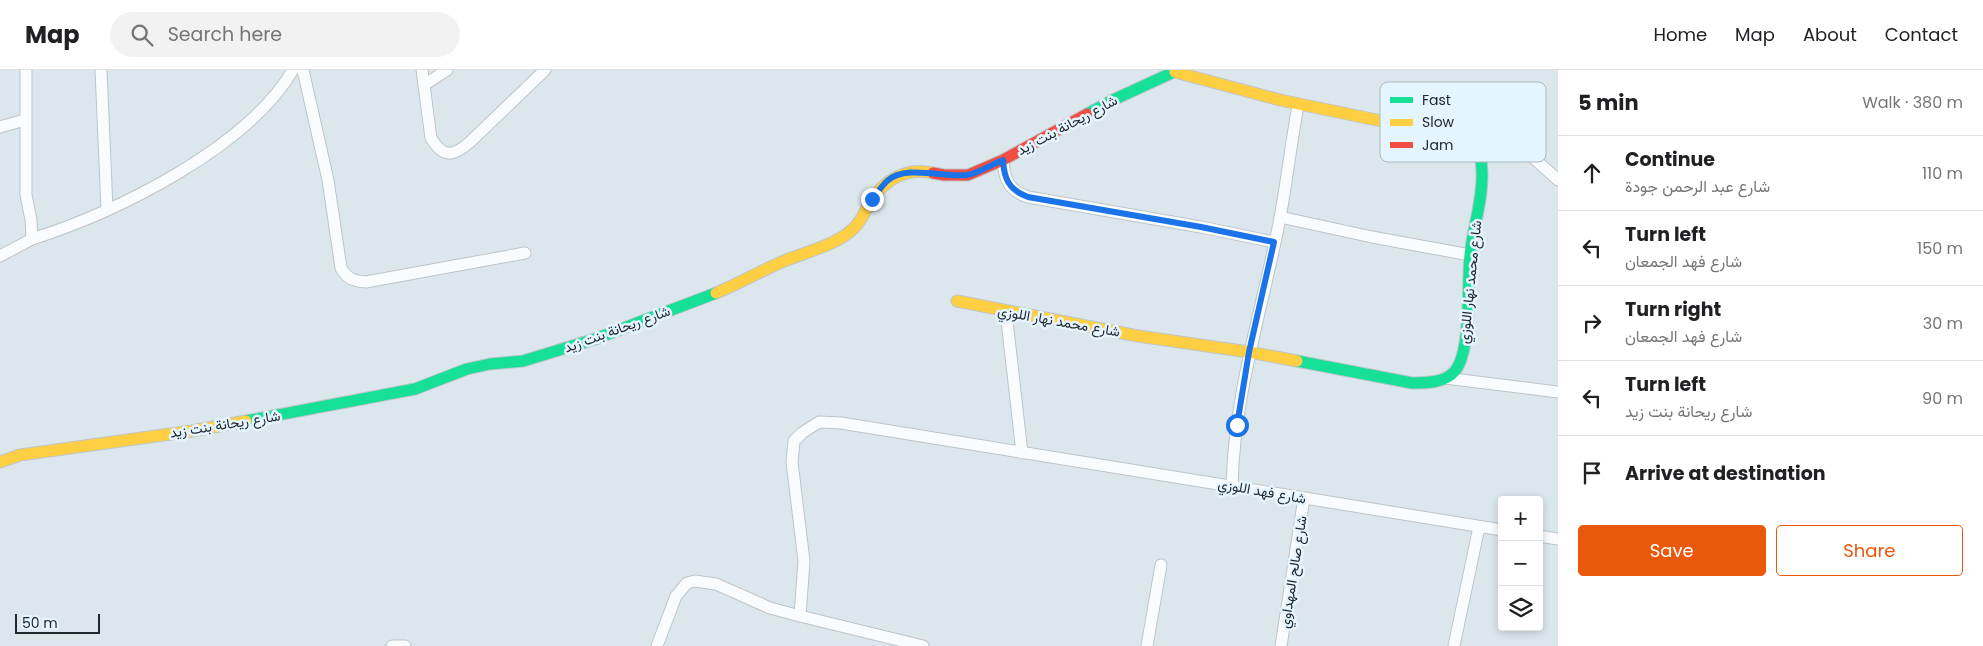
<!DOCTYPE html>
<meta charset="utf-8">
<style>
:root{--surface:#fff;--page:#f2f2f2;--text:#202124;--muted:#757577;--line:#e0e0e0;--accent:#ea580c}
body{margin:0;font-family:Poppins,Vazirmatn,sans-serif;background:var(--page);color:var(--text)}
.controls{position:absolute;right:15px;bottom:15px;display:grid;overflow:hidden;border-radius:5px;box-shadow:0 2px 8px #0003}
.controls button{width:45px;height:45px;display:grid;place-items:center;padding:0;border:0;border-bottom:1px solid var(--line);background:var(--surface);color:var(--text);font:25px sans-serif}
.scale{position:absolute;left:15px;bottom:12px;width:85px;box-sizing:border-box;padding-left:5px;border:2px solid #21282d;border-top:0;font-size:14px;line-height:18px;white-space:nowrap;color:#21282d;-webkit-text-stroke:4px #e5f5ff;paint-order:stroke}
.stop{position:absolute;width:15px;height:15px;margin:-11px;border:4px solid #1a73e8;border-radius:50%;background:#fff}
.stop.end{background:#1a73e8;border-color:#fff;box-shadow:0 1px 5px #0008}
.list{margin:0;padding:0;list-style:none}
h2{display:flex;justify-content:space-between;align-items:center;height:65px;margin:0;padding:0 20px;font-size:21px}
h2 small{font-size:16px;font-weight:400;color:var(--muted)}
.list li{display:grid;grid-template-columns:32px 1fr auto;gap:15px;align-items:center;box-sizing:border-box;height:75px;padding:0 20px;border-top:1px solid var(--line)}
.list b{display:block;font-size:19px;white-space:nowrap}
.list p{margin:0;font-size:16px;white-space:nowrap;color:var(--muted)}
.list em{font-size:16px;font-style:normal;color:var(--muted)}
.actions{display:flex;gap:10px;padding:15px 20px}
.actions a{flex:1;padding:11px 0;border:1px solid var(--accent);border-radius:5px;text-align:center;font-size:18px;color:var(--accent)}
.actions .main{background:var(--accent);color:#fff}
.icon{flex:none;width:28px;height:28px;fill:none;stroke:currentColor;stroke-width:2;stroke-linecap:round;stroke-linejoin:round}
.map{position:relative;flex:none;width:1558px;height:576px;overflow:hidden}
header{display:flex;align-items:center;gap:30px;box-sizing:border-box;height:70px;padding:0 25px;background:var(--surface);border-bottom:1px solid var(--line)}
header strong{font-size:24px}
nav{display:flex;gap:28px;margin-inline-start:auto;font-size:18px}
.search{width:350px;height:45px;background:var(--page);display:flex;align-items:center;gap:12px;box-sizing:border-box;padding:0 18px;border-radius:28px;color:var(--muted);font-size:19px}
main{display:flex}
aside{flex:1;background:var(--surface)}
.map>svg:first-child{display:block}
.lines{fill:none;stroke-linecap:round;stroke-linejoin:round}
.street-casing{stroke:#bdc5c9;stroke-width:13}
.fast-casing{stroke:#bdc5c9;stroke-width:13}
.slow-casing{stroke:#bdc5c9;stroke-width:13}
.jam-casing{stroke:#bdc5c9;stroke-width:13}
.street{stroke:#fafbfc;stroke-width:11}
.fast{stroke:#16e098;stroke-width:11}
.slow{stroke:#ffcf43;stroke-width:11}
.jam{stroke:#f24e42;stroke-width:11}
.route{stroke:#1a73e8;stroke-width:6}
.labels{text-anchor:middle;stroke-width:5;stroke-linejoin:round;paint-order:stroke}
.street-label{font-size:14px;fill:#21282d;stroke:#e5f5ff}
.key{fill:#e5f5ff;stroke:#aab8c0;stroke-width:1}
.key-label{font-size:14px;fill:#21282d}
</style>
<header>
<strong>Map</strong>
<div class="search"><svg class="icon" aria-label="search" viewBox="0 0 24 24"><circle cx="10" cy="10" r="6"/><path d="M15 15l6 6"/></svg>Search here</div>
<nav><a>Home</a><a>Map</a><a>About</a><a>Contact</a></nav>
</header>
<main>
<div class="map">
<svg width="1558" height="576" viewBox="0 0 1558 576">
<rect width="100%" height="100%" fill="#dce7ed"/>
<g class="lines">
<defs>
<g id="street">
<path d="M26,0V125L31,150L32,169C117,142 247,78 293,0"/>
<polyline points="101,0 107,139"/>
<path d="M303,0L328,110L341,198C347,209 354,211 366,212L525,183"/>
<path d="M422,0L431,68C443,88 453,87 470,72L545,0"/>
<polyline points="424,15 447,0"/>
<polyline points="0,57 25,50"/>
<polyline points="1468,70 1501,72 1529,84 1558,110"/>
<path d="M1003,90C1004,109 1009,121 1028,127L1201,157L1274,172"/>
<polyline points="1280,147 1372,167 1470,185"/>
<polyline points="0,186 32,169"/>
<polyline points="1006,242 1022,383"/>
<polyline points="1445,308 1558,322"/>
<path d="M1232,416C1234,324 1263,237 1280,148C1287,110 1291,73 1298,36"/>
<polyline points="1539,466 1558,469"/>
<polyline points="800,546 804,491 792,392 794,371 802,363 819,352 841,353 1502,460"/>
<polyline points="392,576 405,576"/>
<polyline points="657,576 676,526 687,513 695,511 716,514 770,538 800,546 923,576"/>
<polyline points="1147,576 1161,495"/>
<polyline points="1281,576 1304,428"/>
<polyline points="1454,576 1479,457"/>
</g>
<g id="fast">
<polyline points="1087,44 1113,30 1178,0"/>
<path d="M1297,291L1412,313C1426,313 1445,313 1455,301C1472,280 1467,213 1470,185C1473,157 1483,130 1482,102C1482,93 1481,84 1474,77C1459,60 1414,58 1391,53"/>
<polyline points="246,351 415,319 467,299 490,294 523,291 595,269 716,223"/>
</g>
<g id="slow">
<polyline points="1175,2 1280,30 1391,53"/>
<path d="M716,223C736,215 755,204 775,195C799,183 836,177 855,157C862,150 866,139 871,131C885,109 907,97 933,103"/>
<polyline points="957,231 1138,266 1249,282 1297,291"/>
<polyline points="0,392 20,385 192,361 246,351"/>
</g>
<polyline id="jam" points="933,103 944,105 968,105 1003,90 1087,44"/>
</defs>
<use href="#street" class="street-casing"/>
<use href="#fast" class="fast-casing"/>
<use href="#slow" class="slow-casing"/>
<use href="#jam" class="jam-casing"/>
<use href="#street" class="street"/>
<use href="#fast" class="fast"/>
<use href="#slow" class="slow"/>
<use href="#jam" class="jam"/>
</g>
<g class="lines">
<path class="route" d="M872,129C877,123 882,116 887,111C906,94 944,108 967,105C979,103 992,94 1003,90C1004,109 1009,120 1028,127L1201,157L1274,172L1249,282L1237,355"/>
</g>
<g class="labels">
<g class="street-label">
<text transform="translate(1067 55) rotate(-28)" y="5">شارع ريحانة بنت زيد</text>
<text transform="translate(1470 212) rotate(-84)" y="5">شارع محمد نهار اللوزي</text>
<text transform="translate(1059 251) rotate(10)" y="5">شارع محمد نهار اللوزي</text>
<text transform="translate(617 259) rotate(-20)" y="5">شارع ريحانة بنت زيد</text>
<text transform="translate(225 354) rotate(-9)" y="5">شارع ريحانة بنت زيد</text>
<text transform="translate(1262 421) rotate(10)" y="5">شارع فهد اللوزي</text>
<text transform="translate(1293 502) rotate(-81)" y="5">شارع صالح المهداوي</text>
</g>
</g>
<rect x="1380" y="12" width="166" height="80" rx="8" class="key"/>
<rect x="1390" y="27" width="23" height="6" fill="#16e098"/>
<rect x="1390" y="49" width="23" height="7" fill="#ffcf43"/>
<rect x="1390" y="72" width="23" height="6" fill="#f24e42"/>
<g class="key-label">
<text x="1422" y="35">Fast</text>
<text x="1422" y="57">Slow</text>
<text x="1422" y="80">Jam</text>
</g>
</svg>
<div class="controls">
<button>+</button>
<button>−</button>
<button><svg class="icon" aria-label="layers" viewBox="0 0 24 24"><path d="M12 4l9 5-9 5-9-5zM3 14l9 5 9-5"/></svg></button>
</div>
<div class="scale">50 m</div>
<div class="stop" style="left:1237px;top:355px"></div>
<div class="stop end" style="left:872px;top:129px"></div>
</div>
<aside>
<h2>5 min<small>Walk · 380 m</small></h2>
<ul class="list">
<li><svg class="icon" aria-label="ahead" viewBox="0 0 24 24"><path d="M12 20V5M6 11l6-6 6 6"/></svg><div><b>Continue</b><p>شارع عبد الرحمن جودة</p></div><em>110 m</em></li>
<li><svg class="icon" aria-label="left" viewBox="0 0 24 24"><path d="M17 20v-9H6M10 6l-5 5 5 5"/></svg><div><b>Turn left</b><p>شارع فهد الجمعان</p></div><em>150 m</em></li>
<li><svg class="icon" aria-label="right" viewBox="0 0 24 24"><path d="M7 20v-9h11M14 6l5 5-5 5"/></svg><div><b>Turn right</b><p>شارع فهد الجمعان</p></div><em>30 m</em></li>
<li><svg class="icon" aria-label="left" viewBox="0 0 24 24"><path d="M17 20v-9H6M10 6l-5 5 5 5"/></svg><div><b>Turn left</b><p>شارع ريحانة بنت زيد</p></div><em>90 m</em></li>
<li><svg class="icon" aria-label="arrive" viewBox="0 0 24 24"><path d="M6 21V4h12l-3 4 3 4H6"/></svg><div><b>Arrive at destination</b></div></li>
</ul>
<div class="actions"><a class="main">Save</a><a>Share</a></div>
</aside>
</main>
